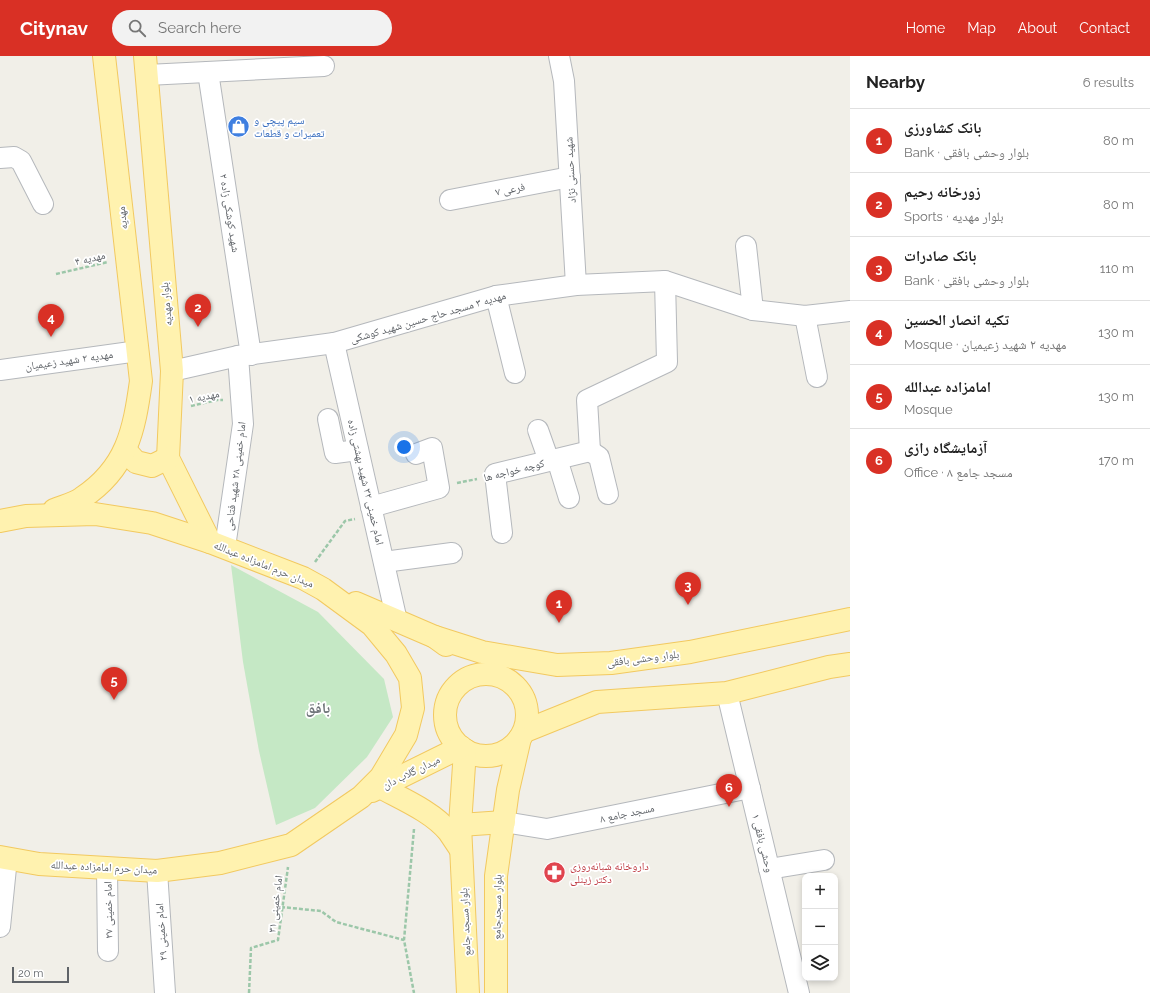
<!DOCTYPE html>
<meta charset="utf-8">
<style>
:root{--surface:#fff;--page:#f2f2f2;--text:#222;--muted:#767676;--line:#e0e0e0;--accent:#d93025}
body{margin:0;font-family:Raleway,"Noto Naskh Arabic",sans-serif;background:var(--page);color:var(--text)}
.controls{position:absolute;right:12px;bottom:12px;display:grid;overflow:hidden;border-radius:8px;box-shadow:0 2px 6px #0003}
.controls button{width:36px;height:36px;display:grid;place-items:center;padding:0;border:0;border-bottom:1px solid var(--line);background:var(--surface);color:var(--text);font:20px sans-serif}
.scale{position:absolute;left:12px;bottom:10px;width:57px;box-sizing:border-box;padding-left:4px;border:2px solid #5f6368;border-top:0;font-size:11px;line-height:14px;white-space:nowrap;color:#5f6368;-webkit-text-stroke:3px #fff;paint-order:stroke}
.you{position:absolute;left:404px;top:391px;width:14px;height:14px;margin:-10px;border:3px solid #fff;border-radius:50%;background:#1a73e8;box-shadow:0 0 0 6px #1a73e833}
.badge{display:grid;place-items:center;width:26px;height:26px;border-radius:50%;background:var(--accent);color:#fff;font-size:13px;font-weight:700}
.pin{position:absolute;translate:-50% -33px;filter:drop-shadow(0 1px 2px #0008)}
.pin::after{content:'';position:absolute;top:21px;width:14px;height:12px;background:inherit;clip-path:polygon(0 0,100% 0,50% 100%)}
.list{margin:0;padding:0;list-style:none}
h2{display:flex;justify-content:space-between;align-items:center;height:52px;margin:0;padding:0 16px;font-size:17px}
h2 small{font-size:13px;font-weight:400;color:var(--muted)}
.list li{display:grid;grid-template-columns:26px 1fr auto;gap:12px;align-items:center;box-sizing:border-box;height:64px;padding:0 16px;border-top:1px solid var(--line)}
.list b{display:block;font-size:15px;white-space:nowrap}
.list p{margin:0;font-size:13px;white-space:nowrap;color:var(--muted)}
.list em{font-size:13px;font-style:normal;color:var(--muted)}
.icon{flex:none;width:22px;height:22px;fill:none;stroke:currentColor;stroke-width:2;stroke-linecap:round;stroke-linejoin:round}
.map{position:relative;flex:none;width:850px;height:937px;overflow:hidden}
header{display:flex;align-items:center;gap:24px;box-sizing:border-box;height:56px;padding:0 20px;background:var(--accent);color:#fff}
header strong{font-size:19px}
nav{display:flex;gap:22px;margin-inline-start:auto;font-size:14px}
.search{width:280px;height:36px;background:var(--page);display:flex;align-items:center;gap:10px;box-sizing:border-box;padding:0 14px;border-radius:22px;color:var(--muted);font-size:15px}
main{display:flex}
aside{flex:1;background:var(--surface)}
.map>svg:first-child{display:block}
.green{fill:#c5e8c5}
.lines{fill:none;stroke-linecap:round;stroke-linejoin:round}
.minor-casing{stroke:#b5b8bc;stroke-width:22}
.major-casing{stroke:#f2c960;stroke-width:24}
.path{stroke:#9cc7a9;stroke-width:2.5;stroke-dasharray:4 2;stroke-linecap:butt}
.minor{stroke:#fff;stroke-width:20}
.major{stroke:#fff2af;stroke-width:22}
.labels{text-anchor:middle;stroke-width:3.5;stroke-linejoin:round;paint-order:stroke}
.shop-label{font-size:11px;fill:#366cbe;stroke:#fff;text-anchor:start}
.street-label{font-size:11px;fill:#5f6368;stroke:#fff}
.health-label{font-size:11px;fill:#be3a42;stroke:#fff;text-anchor:start}
.district-label{font-size:15px;font-weight:bold;fill:#70757a;stroke:#fff}
</style>
<header>
<strong>Citynav</strong>
<div class="search"><svg class="icon" aria-label="search" viewBox="0 0 24 24"><circle cx="10" cy="10" r="6"/><path d="M15 15l6 6"/></svg>Search here</div>
<nav><a>Home</a><a>Map</a><a>About</a><a>Contact</a></nav>
</header>
<main>
<div class="map">
<svg width="850" height="937" viewBox="0 0 850 937">
<rect width="100%" height="100%" fill="#f1efe8"/>
<polygon class="green" points="231,509 318,556 384,623 393,661 367,701 315,752 276,769 259,695 243,606"/>
<g class="lines">
<defs>
<g id="minor">
<polyline points="559,0 564,25 576,229"/>
<polyline points="208,16 251,299"/>
<polyline points="147,19 324,10"/>
<polyline points="0,102 14,101 21,105 43,148"/>
<polyline points="450,144 570,121"/>
<polyline points="746,190 753,254"/>
<polyline points="496,240 515,317"/>
<polyline points="805,260 817,321"/>
<polyline points="334,287 397,565"/>
<polyline points="0,314 138,295"/>
<polyline points="172,315 238,300 334,287 496,240 576,229 665,225 753,254 805,260 850,255"/>
<polyline points="328,363 335,397 358,394"/>
<polyline points="538,374 549,405"/>
<polyline points="590,395 587,344 667,306 665,225"/>
<polyline points="590,395 599,401 608,438"/>
<polyline points="557,403 569,442"/>
<polyline points="371,451 439,432 432,392 416,398"/>
<polyline points="502,477 495,418 590,395"/>
<polyline points="225,491 243,368 238,300"/>
<polyline points="384,506 452,497"/>
<polyline points="727,637 799,937"/>
<polyline points="504,766 547,773 750,732"/>
<polyline points="107,813 108,895"/>
<polyline points="769,813 824,804"/>
<polyline points="157,815 165,937"/>
<polyline points="0,871 7,802"/>
</g>
<g id="major">
<polyline points="145,0 172,315 168,402 210,486"/>
<polyline points="125,394 136,406 152,410 168,402"/>
<path d="M54,454C63,450 74,448 82,442C127,412 134,375 141,325L104,0"/>
<polyline points="0,465 26,460 95,458 152,467 210,486 303,522 323,533 372,569 396,598 410,622 413,652 406,679 381,721 361,741 291,789 220,807 157,815 39,808 0,801"/>
<polyline points="356,547 435,581 446,589"/>
<polyline points="435,581 482,596 557,609 611,607 690,596 850,563"/>
<circle cx="486" cy="659" r="41"/>
<polyline points="525,675 597,646 727,637 829,611 850,608"/>
<polyline points="465,694 460,769 468,937"/>
<path d="M380,731C402,743 433,756 449,776C453,782 457,788 461,794"/>
<polyline points="372,735 461,691"/>
<polyline points="460,769 504,766"/>
<polyline points="496,937 496,820 508,734 520,682"/>
</g>
</defs>
<use href="#minor" class="minor-casing"/>
<use href="#major" class="major-casing"/>
<g class="path">
<polyline points="56,218 108,206"/>
<polyline points="191,350 217,344 223,344"/>
<polyline points="457,427 477,423"/>
<polyline points="315,506 345,465 355,463"/>
<polyline points="414,773 404,884 414,937"/>
<polyline points="281,851 321,855 336,866 404,884"/>
<polyline points="249,937 251,892 278,884 288,811"/>
</g>
<use href="#minor" class="minor"/>
<use href="#major" class="major"/>
</g>
<defs>
<symbol id="shop-disc" viewBox="-11 -11 22 22"><circle r="9.5" fill="#3f7fe0" stroke="#fff"/><path d="M-5-2.5h2.3a2.7 3.5 0 0 1 5.4 0H5L5.5 6h-11ZM-1.5-2.5h3a1.5 2.3 0 0 0-3 0Z" fill="#fff"/></symbol>
<symbol id="pharmacy-disc" viewBox="-11 -11 22 22"><circle r="9.5" fill="#e0444e" stroke="#fff"/><path d="M-2-6h4v4h4v4h-4v4h-4v-4h-4v-4h4Z" fill="#fff"/></symbol>
</defs>
<g fill-rule="evenodd">
<use href="#shop-disc" x="226" y="58" width="25" height="25"/>
<use href="#pharmacy-disc" x="542" y="804" width="25" height="25"/>
</g>
<g class="labels">
<g class="shop-label">
<text x="254" y="68">سیم پیچی و<tspan x="254" dy="13">تعمیرات و قطعات</tspan></text>
</g>
<g class="street-label">
<text transform="translate(570 114) rotate(-93)" y="4">شهید حسنی نژاد</text>
<text transform="translate(510 133) rotate(-11)" y="4">فرعی ۷</text>
<text transform="translate(230 157) rotate(81)" y="4">شهید کوشکی زاده ۲</text>
<text transform="translate(122 162) rotate(-97)" y="4">مهدیه</text>
<text transform="translate(90 202) rotate(-13)" y="4">مهدیه ۴</text>
<text transform="translate(166 248) rotate(-95)" y="4">بلوار مهدیه</text>
<text transform="translate(428 261) rotate(-16)" y="4">مهدیه ۳ مسجد حاج حسین شهید کوشکی</text>
<text transform="translate(69 304) rotate(-8)" y="4">مهدیه ۲ شهید زعیمیان</text>
<text transform="translate(204 340) rotate(-11)" y="4">مهدیه ۱</text>
<text transform="translate(514 414) rotate(-14)" y="4">کوچه خواجه ها</text>
<text transform="translate(235 420) rotate(-83)" y="4">امام خمینی ۲۸ شهید فتاحی</text>
<text transform="translate(366 426) rotate(77)" y="4">امام خمینی ۳۲ شهید بهشتی زاده</text>
<text transform="translate(264 508) rotate(22)" y="4">میدان حرم امامزاده عبدالله</text>
<text transform="translate(643 602) rotate(-7)" y="4">بلوار وحشی بافقی</text>
<text transform="translate(411 716) rotate(-26)" y="4">میدان گلاب دان</text>
<text transform="translate(627 757) rotate(-12)" y="4">مسجد جامع ۸</text>
<text transform="translate(763 787) rotate(76)" y="4">وحشی بافقی ۱</text>
<text transform="translate(104 811) rotate(3)" y="4">میدان حرم امامزاده عبدالله</text>
<text transform="translate(275 848) rotate(-83)" y="4">امام خمینی ۳۱</text>
<text transform="translate(497 851) rotate(-89)" y="4">بلوار مسجدجامع</text>
<text transform="translate(108 854) rotate(-91)" y="4">امام خمینی ۲۷</text>
<text transform="translate(465 866) rotate(-93)" y="4">بلوار مسجد جامع</text>
<text transform="translate(161 876) rotate(-94)" y="4">امام خمینی ۲۹</text>
</g>
<g class="health-label">
<text x="570" y="814">داروخانه شبانه‌روزی<tspan x="570" dy="13">دکتر زینلی</tspan></text>
</g>
<g class="district-label">
<text x="318" y="657">بافق</text>
</g>
</g>
</svg>
<div class="controls">
<button>+</button>
<button>−</button>
<button><svg class="icon" aria-label="layers" viewBox="0 0 24 24"><path d="M12 4l9 5-9 5-9-5zM3 14l9 5 9-5"/></svg></button>
</div>
<div class="scale">20 m</div>
<div class="you"></div>
<div class="pin badge" style="left:559px;top:567px">1</div>
<div class="pin badge" style="left:198px;top:271px">2</div>
<div class="pin badge" style="left:688px;top:549px">3</div>
<div class="pin badge" style="left:51px;top:281px">4</div>
<div class="pin badge" style="left:114px;top:644px">5</div>
<div class="pin badge" style="left:729px;top:751px">6</div>
</div>
<aside>
<h2>Nearby<small>6 results</small></h2>
<ul class="list">
<li><span class="badge">1</span><div><b>بانک کشاورزی</b><p>Bank · بلوار وحشی بافقی</p></div><em>80 m</em></li>
<li><span class="badge">2</span><div><b>زورخانه رحیم</b><p>Sports · بلوار مهدیه</p></div><em>80 m</em></li>
<li><span class="badge">3</span><div><b>بانک صادرات</b><p>Bank · بلوار وحشی بافقی</p></div><em>110 m</em></li>
<li><span class="badge">4</span><div><b>تکیه انصار الحسین</b><p>Mosque · مهدیه ۲ شهید زعیمیان</p></div><em>130 m</em></li>
<li><span class="badge">5</span><div><b>امامزاده عبدالله</b><p>Mosque</p></div><em>130 m</em></li>
<li><span class="badge">6</span><div><b>آزمایشگاه رازی</b><p>Office · مسجد جامع ۸</p></div><em>170 m</em></li>
</ul>
</aside>
</main>
